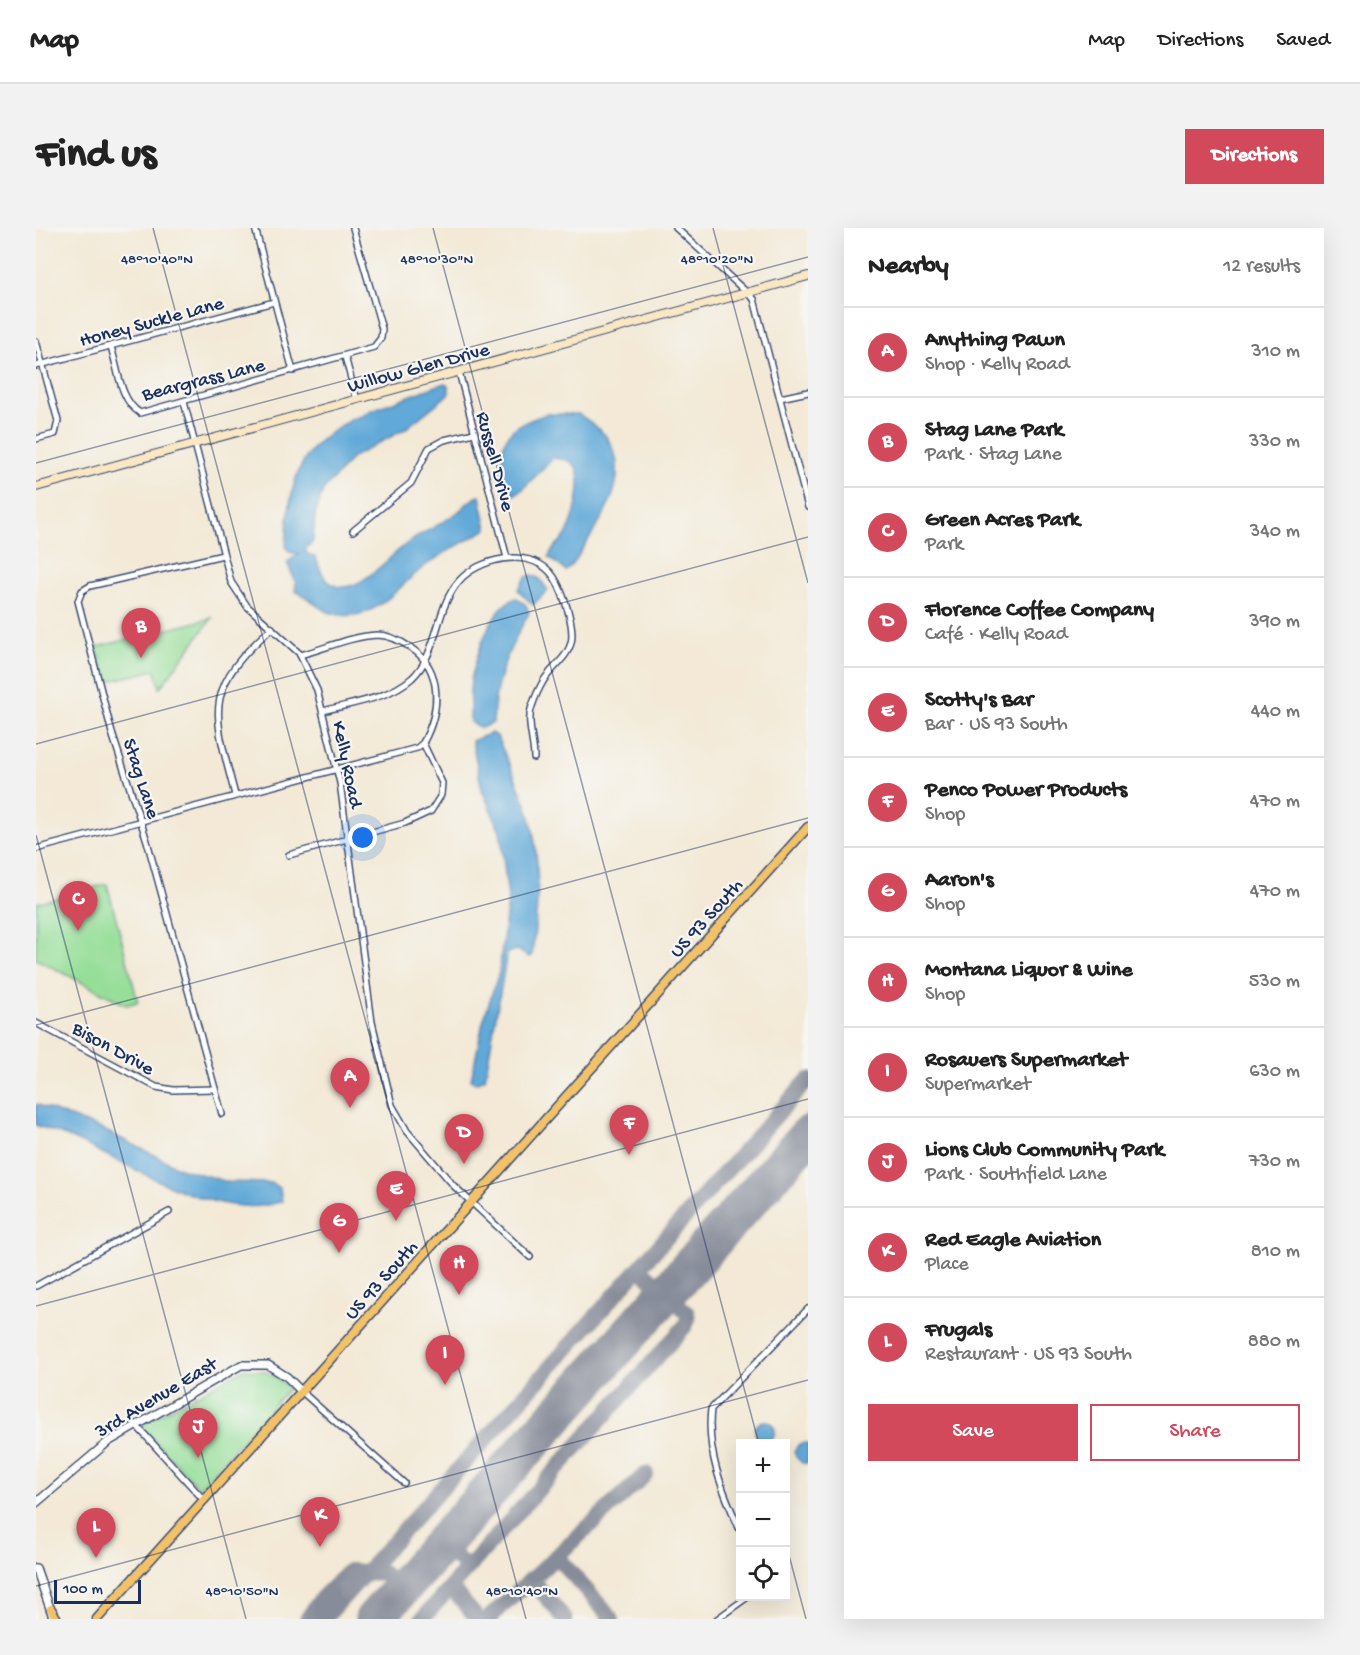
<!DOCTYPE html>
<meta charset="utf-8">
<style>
:root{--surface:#fff;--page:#f2f2f2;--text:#222;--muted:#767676;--line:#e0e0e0;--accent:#d1495b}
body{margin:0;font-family:"Gochi Hand",sans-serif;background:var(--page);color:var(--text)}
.controls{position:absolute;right:18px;bottom:18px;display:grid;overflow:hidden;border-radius:0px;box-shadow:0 6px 24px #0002}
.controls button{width:54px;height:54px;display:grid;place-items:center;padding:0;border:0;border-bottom:2px solid var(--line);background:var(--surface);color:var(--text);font:30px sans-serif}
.scale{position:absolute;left:18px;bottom:15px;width:87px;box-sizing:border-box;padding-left:6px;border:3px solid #1b2f5e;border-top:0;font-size:16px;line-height:21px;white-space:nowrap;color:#1b2f5e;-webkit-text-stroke:4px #f6f6f2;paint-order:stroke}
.you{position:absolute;left:327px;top:610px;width:21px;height:21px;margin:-15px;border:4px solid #fff;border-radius:50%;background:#1a73e8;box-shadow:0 0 0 9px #1a73e833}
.badge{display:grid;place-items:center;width:39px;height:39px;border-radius:50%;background:var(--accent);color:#fff;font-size:20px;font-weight:700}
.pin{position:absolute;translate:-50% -50px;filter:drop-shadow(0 2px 3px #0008)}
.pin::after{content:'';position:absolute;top:32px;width:21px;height:18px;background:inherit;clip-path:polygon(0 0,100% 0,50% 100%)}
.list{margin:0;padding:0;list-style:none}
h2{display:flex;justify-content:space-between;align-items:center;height:78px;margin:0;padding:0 24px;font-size:26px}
h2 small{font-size:20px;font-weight:400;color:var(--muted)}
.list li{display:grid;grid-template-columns:39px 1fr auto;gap:18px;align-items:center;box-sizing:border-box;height:90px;padding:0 24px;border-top:2px solid var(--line)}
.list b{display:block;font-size:22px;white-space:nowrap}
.list p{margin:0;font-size:20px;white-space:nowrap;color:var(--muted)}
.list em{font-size:20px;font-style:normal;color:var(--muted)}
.actions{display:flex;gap:12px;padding:18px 24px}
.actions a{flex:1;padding:14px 0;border:2px solid var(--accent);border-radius:0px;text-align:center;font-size:21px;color:var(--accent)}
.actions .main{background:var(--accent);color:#fff}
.icon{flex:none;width:33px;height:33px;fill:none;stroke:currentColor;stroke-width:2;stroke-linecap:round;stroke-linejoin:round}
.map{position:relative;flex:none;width:772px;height:1391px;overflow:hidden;border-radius:0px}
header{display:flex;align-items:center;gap:36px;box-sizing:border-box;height:84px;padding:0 30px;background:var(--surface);border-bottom:2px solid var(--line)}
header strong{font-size:28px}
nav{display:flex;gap:33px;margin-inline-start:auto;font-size:21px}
.intro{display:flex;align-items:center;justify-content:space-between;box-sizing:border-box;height:144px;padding:0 36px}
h1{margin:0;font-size:42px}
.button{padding:15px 27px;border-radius:0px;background:var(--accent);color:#fff;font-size:21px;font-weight:700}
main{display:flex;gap:36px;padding:0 36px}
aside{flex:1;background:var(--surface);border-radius:0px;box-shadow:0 6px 24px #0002}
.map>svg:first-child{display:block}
.green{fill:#95de98;stroke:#58867b;stroke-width:1.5}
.water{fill:#61a9d8;stroke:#3e6c9b;stroke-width:1.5}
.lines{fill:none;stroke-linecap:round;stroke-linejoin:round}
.taxiway{stroke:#878c9a;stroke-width:16}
.runway{stroke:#878c9a;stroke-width:39}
.minor-casing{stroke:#3b4b70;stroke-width:8}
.tertiary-casing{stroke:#3b4b70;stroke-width:10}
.secondary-casing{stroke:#3b4b70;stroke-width:10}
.primary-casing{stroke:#3b4b70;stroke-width:11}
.minor{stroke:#fff;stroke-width:5}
.tertiary{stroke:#fff;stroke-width:7}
.secondary{stroke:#fae7c3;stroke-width:8}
.primary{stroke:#f2c26a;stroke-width:8}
.ticks{fill:none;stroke:#1b2f5e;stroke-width:1.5;stroke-opacity:0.45}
.labels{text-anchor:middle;stroke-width:4.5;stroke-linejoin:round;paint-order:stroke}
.street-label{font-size:20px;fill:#1b2f5e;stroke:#f6f6f2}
.ticks-label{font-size:15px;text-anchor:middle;fill:#1b2f5e;stroke:#f6f6f2;stroke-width:4.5;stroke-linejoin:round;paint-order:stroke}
</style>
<header>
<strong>Map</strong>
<nav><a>Map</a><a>Directions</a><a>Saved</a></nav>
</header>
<div class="intro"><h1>Find us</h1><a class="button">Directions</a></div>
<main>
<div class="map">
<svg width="772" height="1391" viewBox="0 0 772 1391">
<rect width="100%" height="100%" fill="#f6f6f2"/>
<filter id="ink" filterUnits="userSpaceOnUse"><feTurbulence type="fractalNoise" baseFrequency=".0167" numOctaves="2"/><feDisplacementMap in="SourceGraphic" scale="12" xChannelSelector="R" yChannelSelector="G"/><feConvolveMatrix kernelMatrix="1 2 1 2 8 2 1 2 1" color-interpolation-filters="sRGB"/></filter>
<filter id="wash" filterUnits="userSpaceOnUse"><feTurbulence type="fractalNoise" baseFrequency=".008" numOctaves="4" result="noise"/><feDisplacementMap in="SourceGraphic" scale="24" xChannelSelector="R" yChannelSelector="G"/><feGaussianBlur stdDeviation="1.35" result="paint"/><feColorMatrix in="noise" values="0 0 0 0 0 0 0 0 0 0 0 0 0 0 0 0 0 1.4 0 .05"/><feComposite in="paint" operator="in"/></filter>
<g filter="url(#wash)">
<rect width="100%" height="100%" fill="#f3e9d6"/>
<g class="green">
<polygon points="176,390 124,460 119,442 70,454 61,419"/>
<polygon points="71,656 102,774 90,777 0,731 0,675"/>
<polygon points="208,1141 230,1143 253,1160 163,1260 104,1197"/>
</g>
<g class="water">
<path d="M408,155L413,158V166L369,201L317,229L287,263L279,286L277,314L270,320V325L279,329C282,335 285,345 289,350C313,379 351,330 370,316C387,304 406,296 422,284C429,278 435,270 444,268L451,301C432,312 410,323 392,336C362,356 341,396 299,386C283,383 274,369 259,363L260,356L251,334L263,326L253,324L250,319C252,278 255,231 293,206C300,201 308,195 316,191C323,188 327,189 333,183Z"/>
<path d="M510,186H543C552,193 565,200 571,210C601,253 559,298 538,335L530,343L513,329C515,319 525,315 530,307C538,292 552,245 535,234C531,231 522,231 517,230L487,261L476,268L469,264C463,244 461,214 479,200C487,194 500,190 510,186Z"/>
<polygon points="496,347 503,350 512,362 497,377 482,362 490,349"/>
<path d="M481,370L490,377L493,385C472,423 458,451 457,495L445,500L434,494C435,480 432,461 436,447C442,424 455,377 481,370Z"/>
<path d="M455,505L461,508C471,533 485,559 493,585C506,632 502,680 496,727L493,729L481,722L471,725L449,851L439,855L435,852L447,794L463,744L472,671L464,603L446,562L436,513Z"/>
<path d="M0,876L68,902L144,940L192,954L236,955L244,961L246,973C184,997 94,936 39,912C26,906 13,902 0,897Z"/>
<circle cx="729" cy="1203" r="10"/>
<polygon points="772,1215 772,1235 766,1235 760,1229 758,1223 763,1216"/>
</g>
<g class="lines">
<g class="taxiway">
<polyline points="406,1315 431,1340"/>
<polyline points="520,1328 576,1391"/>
<polyline points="340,1339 365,1361"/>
<polyline points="495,1351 529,1391"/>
<polyline points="414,1359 442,1391"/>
<polyline points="271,1391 285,1371 313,1343 347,1345"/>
<polyline points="288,1391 772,852"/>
<polyline points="386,1391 649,1098 652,1091 651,1085 604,1041"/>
<polyline points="452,1391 610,1246"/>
</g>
<polyline class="runway" points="338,1391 772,907"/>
</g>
</g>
<g filter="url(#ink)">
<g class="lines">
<defs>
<g id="minor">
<polyline points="219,0 257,143"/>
<polyline points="640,0 718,71 772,279"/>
<polyline points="0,113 22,193 19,206 0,211"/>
<path d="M75,119C82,140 84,173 104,185L338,119L345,110L346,101L317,0"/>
<polyline points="309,129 321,172"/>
<polyline points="0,138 238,74"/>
<polyline points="423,144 471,330"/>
<polyline points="744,170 772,164"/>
<polyline points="148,174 195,354 211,378 263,425 281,462 304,555 336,794 356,877 371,903 418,958 494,1029"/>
<polyline points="317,303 375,255 393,220 408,212 438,205"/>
<path d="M264,427C288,421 316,408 341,407C354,407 365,413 375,420C408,442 404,484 387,515"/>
<path d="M287,483C316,475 352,471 376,450C403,425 399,380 423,353C442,331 491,319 514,344C525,356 536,390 536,407C536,427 518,437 508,452C503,460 498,472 495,481C491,496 498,514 498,530"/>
<path d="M199,567C178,485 165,462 236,400"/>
<polyline points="0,621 381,520 387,515"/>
<polyline points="253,627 369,595 395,583 405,567 406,555 387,515"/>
<polyline points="0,795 120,859 137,862 179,861"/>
<polyline points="186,886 111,613 76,505 42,373 46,363 54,358 187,327"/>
<polyline points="0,1058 133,984"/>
<polyline points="265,1163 368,1255"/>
<polyline points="99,1196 167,1271"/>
<path d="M704,1302C686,1262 670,1224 675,1181L772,1081"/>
<polyline points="681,1391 713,1368"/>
</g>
<g id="tertiary">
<polyline points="0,1275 72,1214 205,1137 232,1137 251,1149 265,1163"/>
<polyline points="0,1340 16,1386"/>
</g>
<polyline id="secondary" points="0,259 772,48"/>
<g id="primary">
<polyline points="15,1381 21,1391"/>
<polyline points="61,1391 772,599"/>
</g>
</defs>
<use href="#minor" class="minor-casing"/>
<use href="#tertiary" class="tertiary-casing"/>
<use href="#secondary" class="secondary-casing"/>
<use href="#primary" class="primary-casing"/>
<use href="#minor" class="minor"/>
<use href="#tertiary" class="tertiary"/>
<use href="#secondary" class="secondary"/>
<use href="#primary" class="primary"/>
</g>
</g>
<path class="ticks" d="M117,0L490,1391M397,0L723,1216M677,0L772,355M0,235L772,29M0,516L772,309M0,607L210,1391M0,797L772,590M0,1078L772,871M750,1316L770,1391M0,1358L772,1152"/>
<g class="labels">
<g class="street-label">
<text transform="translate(115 92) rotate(-15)" y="7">Honey Suckle Lane</text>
<text transform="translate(382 138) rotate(-15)" y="7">Willow Glen Drive</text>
<text transform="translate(167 150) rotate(-14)" y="7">Beargrass Lane</text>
<text transform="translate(461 233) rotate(75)" y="7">Russell Drive</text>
<text transform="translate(313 536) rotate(78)" y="7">Kelly Road</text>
<text transform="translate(107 550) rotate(72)" y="7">Stag Lane</text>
<text transform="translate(669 689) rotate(-48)" y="7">US 93 South</text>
<text transform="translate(78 819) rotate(29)" y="7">Bison Drive</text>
<text transform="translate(344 1051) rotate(-48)" y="7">US 93 South</text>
<text transform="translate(119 1168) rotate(-31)" y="7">3rd Avenue East</text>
</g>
</g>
<g class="ticks-label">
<text x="121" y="35">48°10'40"N</text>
<text x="401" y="35">48°10'30"N</text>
<text x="681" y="35">48°10'20"N</text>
<text x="206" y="1367">48°10'50"N</text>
<text x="486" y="1367">48°10'40"N</text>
</g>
</svg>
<div class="controls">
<button>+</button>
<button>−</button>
<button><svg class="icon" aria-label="locate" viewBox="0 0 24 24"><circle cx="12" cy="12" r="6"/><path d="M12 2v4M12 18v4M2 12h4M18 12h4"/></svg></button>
</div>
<div class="scale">100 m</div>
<div class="you"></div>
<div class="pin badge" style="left:314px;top:880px">A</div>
<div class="pin badge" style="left:105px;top:430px">B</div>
<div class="pin badge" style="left:42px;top:703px">C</div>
<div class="pin badge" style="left:428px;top:936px">D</div>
<div class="pin badge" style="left:360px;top:993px">E</div>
<div class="pin badge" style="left:593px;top:927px">F</div>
<div class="pin badge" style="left:303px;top:1025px">G</div>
<div class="pin badge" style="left:423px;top:1067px">H</div>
<div class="pin badge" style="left:409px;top:1157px">I</div>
<div class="pin badge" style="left:162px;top:1230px">J</div>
<div class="pin badge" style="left:284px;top:1319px">K</div>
<div class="pin badge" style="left:60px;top:1330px">L</div>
</div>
<aside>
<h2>Nearby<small>12 results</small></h2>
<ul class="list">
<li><span class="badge">A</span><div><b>Anything Pawn</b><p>Shop · Kelly Road</p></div><em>310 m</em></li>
<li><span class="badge">B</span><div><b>Stag Lane Park</b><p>Park · Stag Lane</p></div><em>330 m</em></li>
<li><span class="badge">C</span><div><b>Green Acres Park</b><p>Park</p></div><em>340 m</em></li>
<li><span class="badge">D</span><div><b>Florence Coffee Company</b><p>Café · Kelly Road</p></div><em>390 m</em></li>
<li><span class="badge">E</span><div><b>Scotty's Bar</b><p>Bar · US 93 South</p></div><em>440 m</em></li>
<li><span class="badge">F</span><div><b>Penco Power Products</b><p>Shop</p></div><em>470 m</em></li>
<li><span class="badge">G</span><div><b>Aaron's</b><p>Shop</p></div><em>470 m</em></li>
<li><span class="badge">H</span><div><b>Montana Liquor &amp; Wine</b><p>Shop</p></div><em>530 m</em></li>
<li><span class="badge">I</span><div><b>Rosauers Supermarket</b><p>Supermarket</p></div><em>630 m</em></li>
<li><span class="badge">J</span><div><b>Lions Club Community Park</b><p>Park · Southfield Lane</p></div><em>730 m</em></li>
<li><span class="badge">K</span><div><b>Red Eagle Aviation</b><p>Place</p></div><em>810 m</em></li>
<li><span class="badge">L</span><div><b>Frugals</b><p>Restaurant · US 93 South</p></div><em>880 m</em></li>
</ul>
<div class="actions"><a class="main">Save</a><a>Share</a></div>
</aside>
</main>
